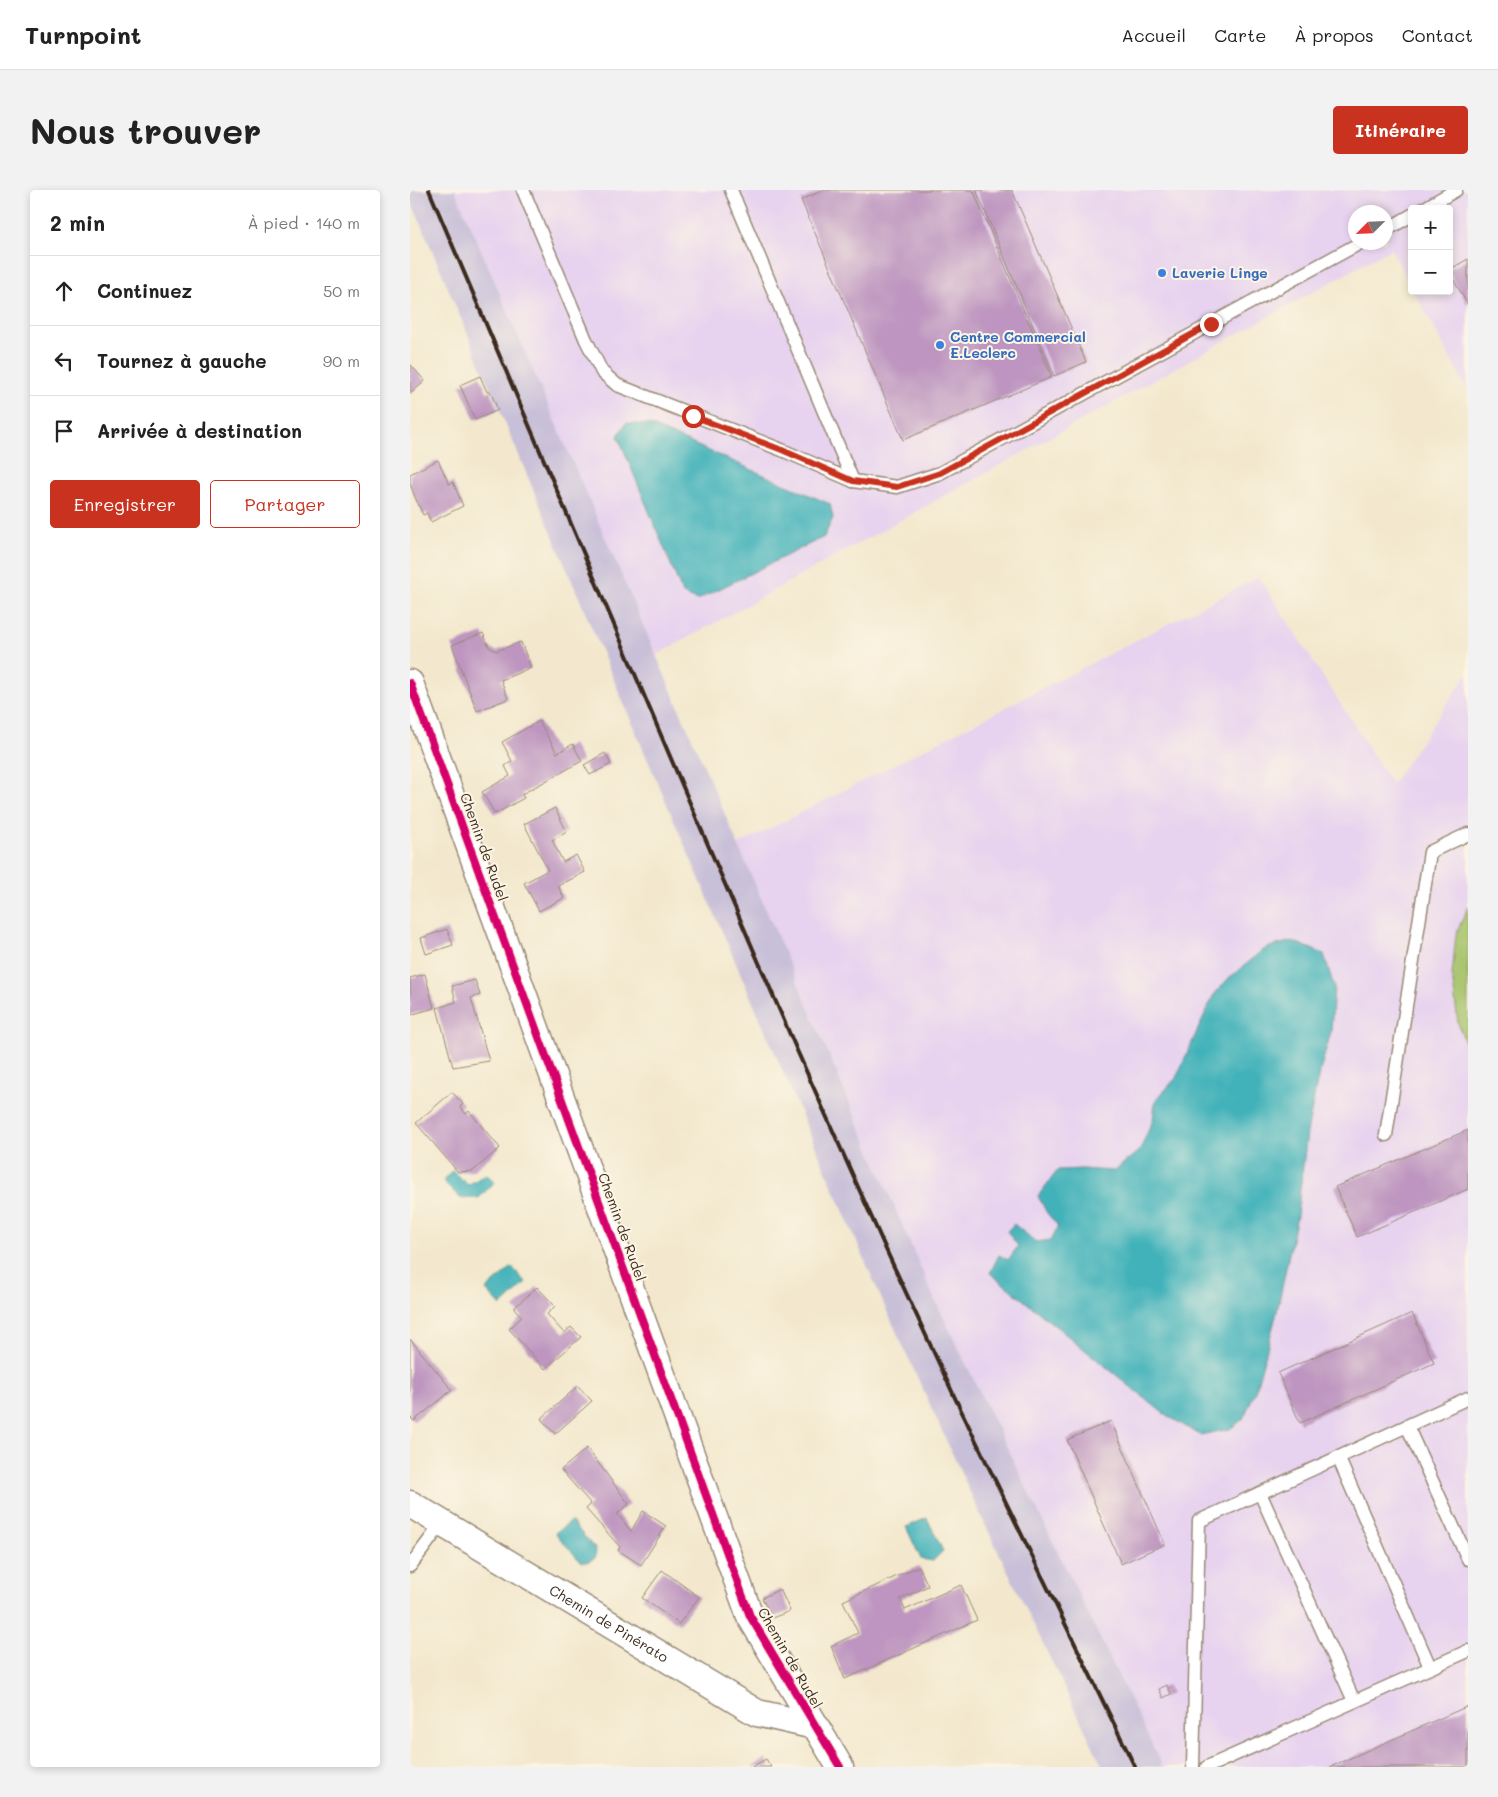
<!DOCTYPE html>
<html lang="fr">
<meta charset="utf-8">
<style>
:root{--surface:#fff;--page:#f2f2f2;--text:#222;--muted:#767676;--line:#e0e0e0;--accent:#c8321e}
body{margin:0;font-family:Mali,sans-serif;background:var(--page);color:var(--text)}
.controls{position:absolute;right:15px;top:15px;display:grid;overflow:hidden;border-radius:5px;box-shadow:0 2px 8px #0003}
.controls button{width:45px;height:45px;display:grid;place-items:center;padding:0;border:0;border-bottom:1px solid var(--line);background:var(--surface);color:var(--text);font:25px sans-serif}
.compass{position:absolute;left:938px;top:15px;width:45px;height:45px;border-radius:50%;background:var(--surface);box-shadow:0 2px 8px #0003;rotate:246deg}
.stop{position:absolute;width:15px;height:15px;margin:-11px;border:4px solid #c8321e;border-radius:50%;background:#fff}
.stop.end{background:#c8321e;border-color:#fff;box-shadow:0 1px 5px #0008}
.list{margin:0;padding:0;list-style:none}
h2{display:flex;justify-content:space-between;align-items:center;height:65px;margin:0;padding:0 20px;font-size:21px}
h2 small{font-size:16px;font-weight:400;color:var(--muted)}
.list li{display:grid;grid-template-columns:32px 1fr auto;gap:15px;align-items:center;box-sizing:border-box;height:70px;padding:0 20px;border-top:1px solid var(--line)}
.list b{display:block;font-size:19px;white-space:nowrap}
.list em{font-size:16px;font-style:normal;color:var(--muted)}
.actions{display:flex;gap:10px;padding:15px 20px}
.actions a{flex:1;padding:11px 0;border:1px solid var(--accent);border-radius:5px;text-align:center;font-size:18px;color:var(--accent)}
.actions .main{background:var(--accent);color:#fff}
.icon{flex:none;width:28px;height:28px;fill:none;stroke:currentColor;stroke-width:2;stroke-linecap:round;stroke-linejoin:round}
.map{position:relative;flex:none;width:1058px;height:1577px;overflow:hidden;border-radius:5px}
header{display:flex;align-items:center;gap:30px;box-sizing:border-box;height:70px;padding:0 25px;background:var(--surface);border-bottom:1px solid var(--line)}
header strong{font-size:24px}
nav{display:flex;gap:28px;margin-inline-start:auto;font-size:18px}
.intro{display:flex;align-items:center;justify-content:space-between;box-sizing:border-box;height:120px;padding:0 30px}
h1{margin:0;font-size:35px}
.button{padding:12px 22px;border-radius:5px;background:var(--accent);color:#fff;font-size:18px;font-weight:700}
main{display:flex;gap:30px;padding:0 30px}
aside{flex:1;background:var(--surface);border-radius:5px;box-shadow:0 2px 8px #0003}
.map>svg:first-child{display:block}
.built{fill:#e7d2ef;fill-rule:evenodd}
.industrial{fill:#c8bfd8}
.green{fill:#a6c36a;stroke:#707644}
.water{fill:#42b2ba;stroke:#3e6e6c}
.building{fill:#bd95c0}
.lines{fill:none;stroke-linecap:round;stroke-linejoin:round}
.service-casing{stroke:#978976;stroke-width:15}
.minor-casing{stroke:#978976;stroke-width:29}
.service{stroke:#fff;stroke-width:12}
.minor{stroke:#fff;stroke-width:26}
.rail{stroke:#3b2a1e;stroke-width:4}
.cycleway-casing{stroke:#fcf5e5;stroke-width:11}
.cycleway{stroke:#d6006c;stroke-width:8}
.route{stroke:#c8321e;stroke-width:6}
.shop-dot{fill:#3f7fe0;stroke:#fcf5e5;stroke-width:2}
.labels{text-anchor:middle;stroke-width:4;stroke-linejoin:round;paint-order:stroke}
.shop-label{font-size:14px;font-weight:bold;fill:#366cbe;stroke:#fcf5e5;text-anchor:start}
.street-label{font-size:14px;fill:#3b2a1e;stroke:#fcf5e5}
</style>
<header>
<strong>Turnpoint</strong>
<nav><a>Accueil</a><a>Carte</a><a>À propos</a><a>Contact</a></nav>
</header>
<div class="intro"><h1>Nous trouver</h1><a class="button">Itinéraire</a></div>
<main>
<aside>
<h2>2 min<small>À pied · 140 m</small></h2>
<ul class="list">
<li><svg class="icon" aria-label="ahead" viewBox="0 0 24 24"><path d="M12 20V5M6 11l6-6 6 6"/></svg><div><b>Continuez</b></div><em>50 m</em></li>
<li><svg class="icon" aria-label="left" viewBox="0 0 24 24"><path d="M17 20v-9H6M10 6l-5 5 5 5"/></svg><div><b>Tournez à gauche</b></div><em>90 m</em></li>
<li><svg class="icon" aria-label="arrive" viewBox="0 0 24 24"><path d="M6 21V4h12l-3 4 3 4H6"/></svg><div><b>Arrivée à destination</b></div></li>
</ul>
<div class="actions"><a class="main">Enregistrer</a><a>Partager</a></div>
</aside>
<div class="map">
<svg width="1058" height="1577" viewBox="0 0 1058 1577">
<rect width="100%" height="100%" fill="#fcf5e5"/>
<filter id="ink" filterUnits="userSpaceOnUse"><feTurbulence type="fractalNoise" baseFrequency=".02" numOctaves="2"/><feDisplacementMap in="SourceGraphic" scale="10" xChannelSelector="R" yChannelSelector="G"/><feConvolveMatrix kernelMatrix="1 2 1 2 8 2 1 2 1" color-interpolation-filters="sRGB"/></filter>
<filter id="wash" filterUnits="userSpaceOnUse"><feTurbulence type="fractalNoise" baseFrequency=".0096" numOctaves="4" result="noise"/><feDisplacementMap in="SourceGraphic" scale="20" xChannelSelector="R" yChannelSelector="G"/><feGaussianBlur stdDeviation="1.12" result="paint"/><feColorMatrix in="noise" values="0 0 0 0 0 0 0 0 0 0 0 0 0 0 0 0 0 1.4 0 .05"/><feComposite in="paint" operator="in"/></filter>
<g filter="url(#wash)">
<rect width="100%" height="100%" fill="#f3e8cd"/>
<g class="built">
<path d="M45,0H1058V201L1004,101H1039V19H1002V97L981,59L245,466ZM946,22H976V52H946Z"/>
<polygon points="849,387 982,594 1058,483 1058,1577 753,1577 523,1106 328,655"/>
</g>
<polygon class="industrial" points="0,0 45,0 523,1106 753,1577 693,1577 570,1324 475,1117 233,559 0,8"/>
<polygon class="green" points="1058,717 1058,860 1048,833 1042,785 1046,744"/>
<g class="water">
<polygon points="216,233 240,235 420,314 423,328 414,347 287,410 273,404 208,246"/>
<polygon points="882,751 914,764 924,797 921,842 907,892 897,943 887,1026 866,1126 845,1202 833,1229 820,1239 790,1245 753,1223 580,1083 589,1065 598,1070 608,1056 597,1041 604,1034 626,1052 641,1050 648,1036 637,1023 628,1006 648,980 672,979 704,981 730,960 743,930 745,911 766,888 803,806 818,789 856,758"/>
<polygon points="43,980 58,995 76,984 85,992 69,1008 50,1008 33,991"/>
<polygon points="102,1077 116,1093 91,1116 76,1100"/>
<polygon points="517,1328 533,1361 523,1371 511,1369 496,1337"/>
<polygon points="161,1331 186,1360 185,1368 177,1372 171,1372 145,1343"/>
</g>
<g id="blocks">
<g class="building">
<polygon points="414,0 563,0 642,187 493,250 391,10"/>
<polygon points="566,0 602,0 676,172 644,186"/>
<polygon points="1058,69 1058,115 1039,82 1039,80"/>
<polygon points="0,174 15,191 0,204"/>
<polygon points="70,186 77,202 80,201 88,220 65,230 50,195"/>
<polygon points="28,270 39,294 43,292 53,316 21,332 17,323 13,325 5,307 0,294 0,284"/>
<polygon points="73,443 79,457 86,461 111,452 121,478 91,490 98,509 67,521 42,455"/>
<polygon points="129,531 147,563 163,554 172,571 112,604 114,608 85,624 72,602 100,586 95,576 102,571 92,552"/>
<polygon points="195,563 201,574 180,585 174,575"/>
<polygon points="145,618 157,642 142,650 153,672 166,665 175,682 148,696 154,708 129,721 114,693 138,680 114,634"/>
<polygon points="37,739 43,755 16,764 11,748"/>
<polygon points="15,784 24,818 0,825 0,788"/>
<polygon points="65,790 70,805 61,808 79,871 43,877 27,818 46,812 42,796"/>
<polygon points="42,902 53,914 50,917 56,924 59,921 90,958 63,981 48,982 6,933"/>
<polygon points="1058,940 1058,999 947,1047 925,997"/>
<polygon points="127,1097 145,1116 137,1124 143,1131 154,1143 161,1137 171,1147 135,1179 99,1139 112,1127 104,1118"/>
<polygon points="1002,1123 1024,1173 890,1233 868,1183"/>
<polygon points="0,1149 42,1200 4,1231 0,1227"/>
<polygon points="168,1196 182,1211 145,1244 131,1229"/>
<polygon points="701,1231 755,1354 711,1374 657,1250"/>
<polygon points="177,1258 219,1314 207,1324 221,1341 233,1321 256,1336 231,1375 208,1360 210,1357 176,1319 181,1314 151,1280"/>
<polygon points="509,1376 518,1396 490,1409 495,1420 551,1395 567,1430 435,1489 421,1456 448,1443 433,1411"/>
<polygon points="252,1380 289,1407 269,1434 232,1408"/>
<polygon points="370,1399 380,1421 362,1428 352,1408"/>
<polygon points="757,1495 761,1504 753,1508 749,1499"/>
<polygon points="1058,1516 1058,1577 920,1577"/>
<polygon points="356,1569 361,1577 342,1577"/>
</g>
</g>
</g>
<g filter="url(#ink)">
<use href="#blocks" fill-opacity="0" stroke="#978976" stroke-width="1"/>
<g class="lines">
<defs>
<g id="service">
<polyline points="113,0 176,150 192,182 207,195 372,260 443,291 487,297 530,283 801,134 952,52"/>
<polyline points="321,0 443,291"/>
<polyline points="1013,19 1046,0"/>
<polyline points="976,40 1002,25"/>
<polyline points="976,945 1020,662 1058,644"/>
<polyline points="997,1236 1058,1369"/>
<polyline points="928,1267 1020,1477"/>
<polyline points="850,1303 944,1511"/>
<polyline points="0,1376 33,1332"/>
<polyline points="783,1577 789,1331 1058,1208"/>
<polyline points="797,1577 1058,1461"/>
</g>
<g id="minor">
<polyline points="0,493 340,1426 430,1577"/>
<path id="s1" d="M0,1314L347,1523L405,1536"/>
</g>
</defs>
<use href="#service" class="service-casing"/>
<use href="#minor" class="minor-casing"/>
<use href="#service" class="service"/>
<use href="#minor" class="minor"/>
<polyline class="rail" points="19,0 279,611 385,856 478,1064 546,1210 725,1577"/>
<defs>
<polyline id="cycleway" points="0,493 340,1426 430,1577"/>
</defs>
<use href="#cycleway" class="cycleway-casing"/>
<use href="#cycleway" class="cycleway"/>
</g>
</g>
<g class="lines" filter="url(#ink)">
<polyline class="route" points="283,226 372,260 443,291 487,297 530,283 801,134"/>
</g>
<g class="shop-dot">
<circle cx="752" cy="83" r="5"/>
<circle cx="530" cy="155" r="5"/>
</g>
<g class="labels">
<g class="shop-label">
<text x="762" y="88">Laverie Linge</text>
<text x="540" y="152">Centre Commercial<tspan x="540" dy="16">E.Leclerc</tspan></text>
</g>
<g class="street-label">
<text transform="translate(74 657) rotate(70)" y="5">Chemin de Rudel</text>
<text transform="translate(212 1037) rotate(70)" y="5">Chemin de Rudel</text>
<text dy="5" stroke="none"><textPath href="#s1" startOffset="232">Chemin de Pinérato</textPath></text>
<text transform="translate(380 1468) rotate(60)" y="5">Chemin de Rudel</text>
</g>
</g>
</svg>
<div class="controls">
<button>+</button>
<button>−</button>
</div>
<svg class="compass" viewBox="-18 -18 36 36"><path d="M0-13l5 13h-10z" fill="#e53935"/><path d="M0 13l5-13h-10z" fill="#767676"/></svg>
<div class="stop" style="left:283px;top:226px"></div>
<div class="stop end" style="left:801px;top:134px"></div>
</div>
</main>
